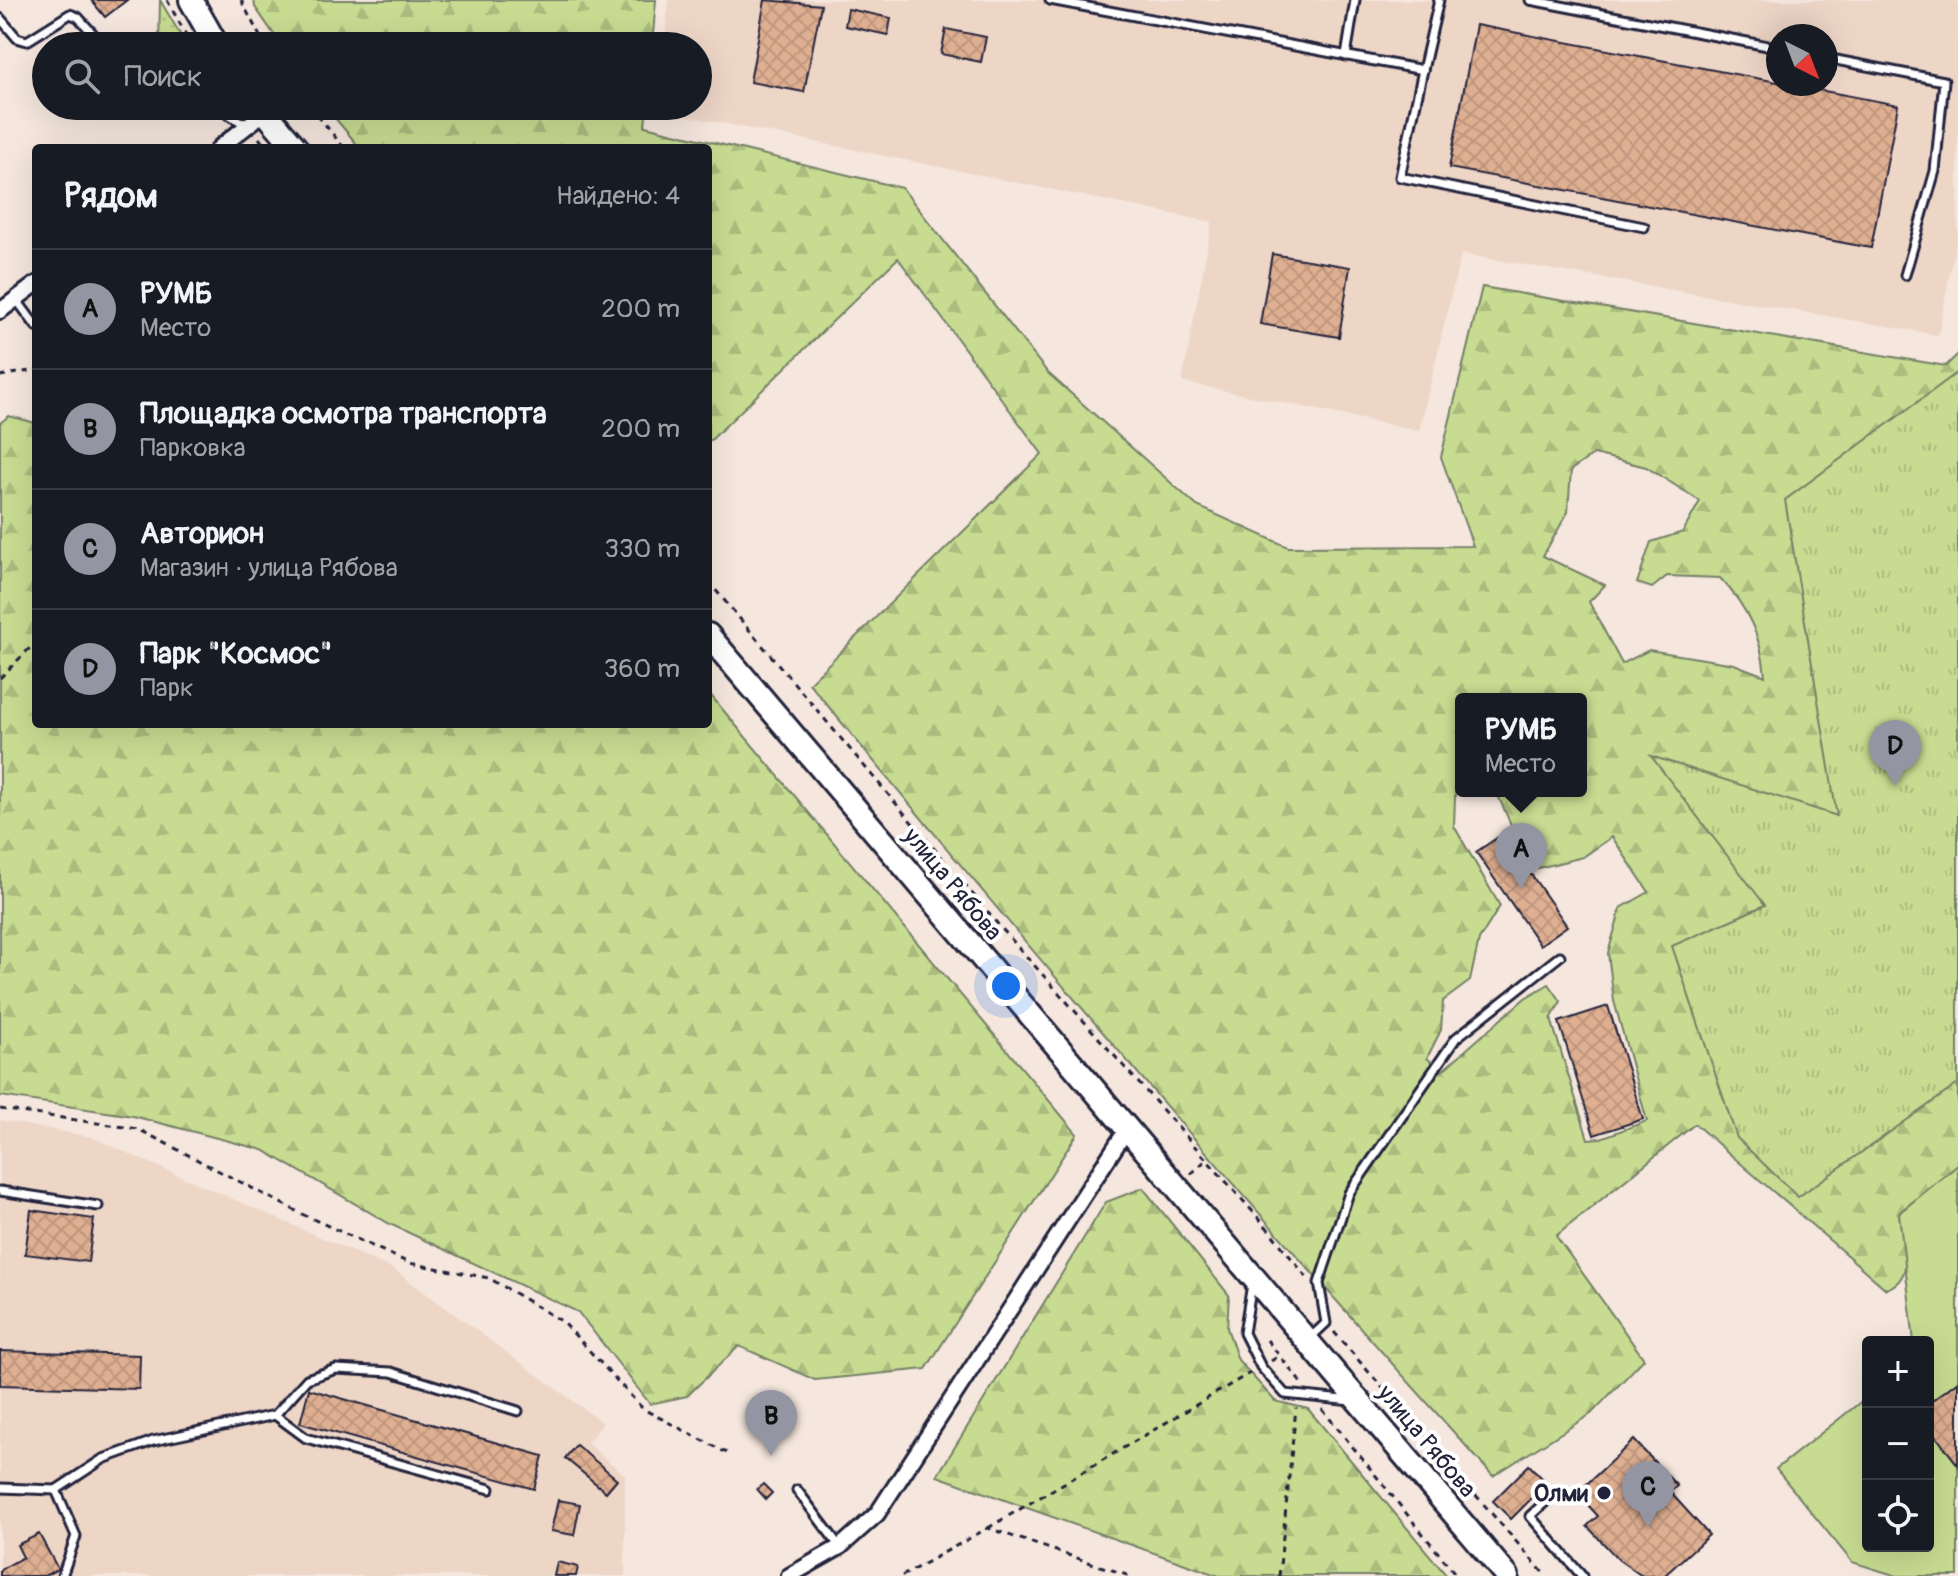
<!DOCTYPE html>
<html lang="ru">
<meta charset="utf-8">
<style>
:root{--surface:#171b24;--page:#20242c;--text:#f1f3f6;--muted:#9ea1a6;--line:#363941;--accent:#9495a2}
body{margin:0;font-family:Pangolin,sans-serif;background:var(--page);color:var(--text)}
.controls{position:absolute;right:24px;bottom:24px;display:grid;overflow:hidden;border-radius:8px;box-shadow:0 8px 32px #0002}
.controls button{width:72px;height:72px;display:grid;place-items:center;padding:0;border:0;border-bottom:2px solid var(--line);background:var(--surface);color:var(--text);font:40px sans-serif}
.compass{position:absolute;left:1766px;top:24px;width:72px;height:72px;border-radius:50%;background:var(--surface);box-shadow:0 8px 32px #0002;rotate:138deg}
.you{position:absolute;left:1006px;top:986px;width:28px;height:28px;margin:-20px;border:6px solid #fff;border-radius:50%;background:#1a73e8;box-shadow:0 0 0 12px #1a73e833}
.badge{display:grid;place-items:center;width:52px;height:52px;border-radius:50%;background:var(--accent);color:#111;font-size:26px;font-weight:700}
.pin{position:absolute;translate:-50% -66px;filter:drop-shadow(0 2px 4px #0008)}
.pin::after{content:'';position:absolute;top:42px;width:28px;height:24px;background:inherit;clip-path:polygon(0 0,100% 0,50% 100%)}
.popup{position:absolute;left:1455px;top:693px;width:132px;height:104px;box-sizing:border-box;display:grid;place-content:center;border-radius:8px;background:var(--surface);filter:drop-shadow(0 2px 6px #0005);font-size:26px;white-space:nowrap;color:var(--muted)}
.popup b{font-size:30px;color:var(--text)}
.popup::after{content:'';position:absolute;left:50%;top:100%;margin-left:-16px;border:16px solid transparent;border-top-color:var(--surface)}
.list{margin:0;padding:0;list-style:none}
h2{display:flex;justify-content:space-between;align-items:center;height:104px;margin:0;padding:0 32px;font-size:34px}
h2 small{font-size:26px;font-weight:400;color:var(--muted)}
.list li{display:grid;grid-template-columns:52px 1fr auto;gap:24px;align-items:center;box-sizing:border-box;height:120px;padding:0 32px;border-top:2px solid var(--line)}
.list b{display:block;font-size:30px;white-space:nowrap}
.list p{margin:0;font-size:26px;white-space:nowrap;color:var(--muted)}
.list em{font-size:26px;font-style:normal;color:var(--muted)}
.icon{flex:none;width:44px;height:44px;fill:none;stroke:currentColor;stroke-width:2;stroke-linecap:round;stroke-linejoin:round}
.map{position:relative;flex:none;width:1958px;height:1576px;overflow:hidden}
.search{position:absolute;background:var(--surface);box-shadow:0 8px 32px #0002;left:32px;top:32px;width:680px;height:88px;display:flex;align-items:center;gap:20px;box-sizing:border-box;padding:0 28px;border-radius:44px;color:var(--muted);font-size:30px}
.panel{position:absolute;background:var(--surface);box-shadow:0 8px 32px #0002;left:32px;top:144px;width:680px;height:584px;border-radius:8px}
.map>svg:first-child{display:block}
.built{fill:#eed6c7;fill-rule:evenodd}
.grass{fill:url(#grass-dots);stroke:#747f66;stroke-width:2}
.forest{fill:url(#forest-firs);stroke:#747f66;stroke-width:2;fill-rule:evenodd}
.park{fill:url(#park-tufts);stroke:#747f66;stroke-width:2}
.pitch{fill:#c7dc91;stroke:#747f66;stroke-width:2}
.building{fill:url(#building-cross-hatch);stroke:#22223b;stroke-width:2}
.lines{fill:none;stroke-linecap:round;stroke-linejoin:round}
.service-casing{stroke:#22223b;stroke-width:13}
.minor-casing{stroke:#22223b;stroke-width:20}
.primary-casing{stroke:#22223b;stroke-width:28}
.path{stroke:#22223b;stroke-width:3;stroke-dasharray:6 6;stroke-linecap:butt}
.service{stroke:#fff;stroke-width:7}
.minor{stroke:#fff;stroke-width:14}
.primary{stroke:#fff;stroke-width:22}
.poi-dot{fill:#22223b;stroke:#fff;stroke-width:3}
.labels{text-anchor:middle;stroke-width:8;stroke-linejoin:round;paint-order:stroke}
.street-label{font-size:24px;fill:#22223b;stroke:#fff}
.poi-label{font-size:24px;font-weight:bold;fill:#22223b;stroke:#fff;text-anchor:end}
</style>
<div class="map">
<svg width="1958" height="1576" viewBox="0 0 1958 1576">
<defs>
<pattern id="grass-dots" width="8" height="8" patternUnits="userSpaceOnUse" patternTransform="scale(2)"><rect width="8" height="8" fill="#c7dc91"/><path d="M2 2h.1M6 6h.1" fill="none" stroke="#abbc7e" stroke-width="1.8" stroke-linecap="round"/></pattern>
<pattern id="forest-firs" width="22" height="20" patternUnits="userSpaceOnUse" patternTransform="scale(2)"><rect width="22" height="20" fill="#c7dc91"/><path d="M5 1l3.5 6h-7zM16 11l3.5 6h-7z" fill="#abbc7e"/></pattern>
<pattern id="park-tufts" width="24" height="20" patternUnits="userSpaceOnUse" patternTransform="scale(2)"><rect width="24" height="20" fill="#c7dc91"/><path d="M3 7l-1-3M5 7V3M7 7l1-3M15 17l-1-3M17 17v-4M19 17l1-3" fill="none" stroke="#abbc7e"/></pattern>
<pattern id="building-cross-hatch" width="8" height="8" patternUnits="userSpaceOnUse" patternTransform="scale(2)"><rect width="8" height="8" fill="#dfaf91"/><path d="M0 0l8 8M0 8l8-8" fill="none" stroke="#bf967e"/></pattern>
</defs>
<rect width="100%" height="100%" fill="#f5e7de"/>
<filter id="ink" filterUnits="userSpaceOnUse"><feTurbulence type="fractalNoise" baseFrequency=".0125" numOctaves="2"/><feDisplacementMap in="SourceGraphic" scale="16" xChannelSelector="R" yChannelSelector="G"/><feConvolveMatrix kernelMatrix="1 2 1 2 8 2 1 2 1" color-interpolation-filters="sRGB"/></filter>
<g filter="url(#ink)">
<g class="built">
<path d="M669,0H1958V233L1938,335L1461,254L1419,431L1182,382L1212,222L657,110V106H698V46H664ZM1778,36H1826V84H1778Z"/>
<polygon points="0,1120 91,1137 393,1269 603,1423 587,1443 625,1475 625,1576 0,1576"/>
</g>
<polygon class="grass" points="160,0 187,46 159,46"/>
<g class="forest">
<polygon points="254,0 656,0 652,46 282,46 255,7"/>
<path d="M325,106H647L645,126L902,188L1048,373L1197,506L1288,547L1473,546L1441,457L1482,287L1946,366L1958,354V1165L1899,1213C1902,1241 1918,1278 1886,1289L1695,1124L1556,1236L1644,1359L1591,1414L1493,1476C1259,1217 1031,952 809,683L1042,454L898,258L708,443V148H360ZM1594,454L1646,467L1700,501L1683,532L1651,542L1637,583L1652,588L1667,576L1720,578C1747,606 1762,637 1765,676L1734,664L1649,650L1622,664L1589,602L1605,585L1543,556L1568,512L1571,470ZM1461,699H1581V791H1496L1516,836L1538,868L1583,857L1612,837L1649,892L1621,908L1608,953L1614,1001L1647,1121L1601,1138L1588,1139L1551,1019L1561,1001L1549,984L1525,998L1442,1071L1427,1058L1441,1030L1443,1001L1470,981L1479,940L1500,906L1454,826L1456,767L1461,763Z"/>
<polygon points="9,416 36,423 36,724 708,724 708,692 1077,1134 926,1369 815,1380 739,1346 687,1396 650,1404 578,1312 390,1224 263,1150 133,1116 0,1096 0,423"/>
<polygon points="1143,1188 1229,1295 1227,1328 1238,1360 1275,1401 1308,1409 1447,1576 1219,1576 937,1476 1106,1202"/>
</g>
<polygon class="park" points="1958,372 1958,1084 1798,1197 1737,1138 1672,946 1765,905 1651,756 1837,816 1785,500"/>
<polygon class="pitch" points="1958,1165 1958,1576 1897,1576 1852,1562 1776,1469 1868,1396 1868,1546 1928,1546 1928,1342 1914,1342 1899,1213"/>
<g class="building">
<polygon points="91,0 127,0 105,17"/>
<polygon points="765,0 821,5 804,92 750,82"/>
<polygon points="848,9 891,18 888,35 845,26"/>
<polygon points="1476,25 1898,105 1871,248 1449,168"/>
<polygon points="946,29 986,37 981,62 941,54"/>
<polygon points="1272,254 1350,267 1339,337 1260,324"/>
<polygon points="1503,834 1567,926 1540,945 1476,852"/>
<polygon points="1608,1006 1643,1119 1594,1135 1559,1022"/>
<polygon points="31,1210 94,1219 88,1262 25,1254"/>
<polygon points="0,1351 140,1355 139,1389 0,1385"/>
<polygon points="1958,1381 1958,1465 1928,1426 1928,1404"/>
<polygon points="309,1389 543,1456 534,1489 300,1423"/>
<polygon points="1634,1440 1677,1486 1670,1492 1709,1535 1664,1576 1642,1576 1619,1560 1587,1526 1598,1516 1577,1493"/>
<polygon points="576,1445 617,1479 606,1492 565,1458"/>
<polygon points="1529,1465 1547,1483 1511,1519 1493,1501"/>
<polygon points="763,1484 772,1493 766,1499 757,1489"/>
<polygon points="558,1500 580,1504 574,1535 551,1531"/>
<polygon points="39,1534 58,1569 44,1576 0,1576 0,1570 23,1557 17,1545"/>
<polygon points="557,1562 578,1567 576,1576 554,1576"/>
</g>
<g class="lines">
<defs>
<g id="service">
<polyline points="1050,0 1423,70 1400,177 1644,227"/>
<polyline points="1530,0 1778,48"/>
<polyline points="0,18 17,38 27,41 70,14 78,17 104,46"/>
<polyline points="1346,56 1355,0"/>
<polyline points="1826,58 1944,81 1935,171 1905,275"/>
<polyline points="1423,70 1439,0"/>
<polyline points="215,106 246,125"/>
<polyline points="16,299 36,326"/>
<polyline points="0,1191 98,1206"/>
<polyline points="1252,1284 1244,1333 1261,1367 1285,1394 1352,1401"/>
<polyline points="1310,1338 1326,1323 1319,1283 1349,1193 1456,1038 1560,956"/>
<polyline points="275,1415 306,1438 490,1489"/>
<polyline points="0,1488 56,1490 76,1536 62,1576"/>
<polyline points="56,1490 103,1459 153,1441 275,1415 307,1379 336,1369 391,1372 518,1411"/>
<polyline points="797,1490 840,1547"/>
<polyline points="1556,1492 1530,1516 1582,1576"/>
</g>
<g id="minor">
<polyline points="219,148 265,112"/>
<polyline points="0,311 36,284"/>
<polyline points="789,1576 840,1547 877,1514 1127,1129"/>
</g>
<g id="primary">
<polyline points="191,0 217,46"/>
<polyline points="260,106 296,148"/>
<polyline points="708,635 1507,1576"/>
</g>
</defs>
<use href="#service" class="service-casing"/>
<use href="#minor" class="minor-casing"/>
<use href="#primary" class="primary-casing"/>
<g class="path">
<polyline points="167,0 186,35"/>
<polyline points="241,0 265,46"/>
<polyline points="310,106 344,148"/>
<polyline points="259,138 267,148"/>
<polyline points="0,376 36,370"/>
<polyline points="708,581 996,922 1269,1230 1308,1279"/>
<polyline points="0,678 36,642"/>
<polyline points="0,1109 138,1129 304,1215 409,1263 489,1278 563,1322 643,1409 727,1453"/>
<polyline points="1191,1174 1206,1160"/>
<polyline points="1334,1332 1546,1576"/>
<polyline points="1267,1340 1302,1384"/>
<polyline points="1271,1361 1279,1356"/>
<polyline points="1322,1409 1457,1576"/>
<polyline points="988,1528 1250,1373"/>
<polyline points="902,1576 988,1528 1130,1576"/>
<polyline points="1279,1576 1296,1408"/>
</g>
<use href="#service" class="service"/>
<use href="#minor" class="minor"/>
<use href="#primary" class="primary"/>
</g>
</g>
<circle class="poi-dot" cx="1604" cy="1493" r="8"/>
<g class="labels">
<g class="street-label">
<text transform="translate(953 884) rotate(50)" y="8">улица Рябова</text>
<text transform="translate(1427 1441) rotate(50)" y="8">улица Рябова</text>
</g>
<g class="poi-label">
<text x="1588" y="1501">Олми</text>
</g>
</g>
</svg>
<div class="controls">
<button>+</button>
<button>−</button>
<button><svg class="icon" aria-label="locate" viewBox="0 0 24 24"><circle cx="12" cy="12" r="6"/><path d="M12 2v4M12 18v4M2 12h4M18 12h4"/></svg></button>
</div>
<svg class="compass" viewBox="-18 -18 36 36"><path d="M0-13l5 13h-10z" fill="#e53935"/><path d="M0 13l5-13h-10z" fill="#9ea1a6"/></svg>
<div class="you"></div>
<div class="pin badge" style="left:1521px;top:889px">A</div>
<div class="popup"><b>РУМБ</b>Место</div>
<div class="pin badge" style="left:771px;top:1456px">B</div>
<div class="pin badge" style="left:1648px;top:1527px">C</div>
<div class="pin badge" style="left:1895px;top:786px">D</div>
<div class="search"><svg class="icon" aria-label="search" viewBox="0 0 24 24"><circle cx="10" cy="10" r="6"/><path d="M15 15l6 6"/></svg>Поиск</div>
<section class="panel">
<h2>Рядом<small>Найдено: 4</small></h2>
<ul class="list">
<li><span class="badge">A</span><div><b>РУМБ</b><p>Место</p></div><em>200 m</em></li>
<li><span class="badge">B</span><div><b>Площадка осмотра транспорта</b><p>Парковка</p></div><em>200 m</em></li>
<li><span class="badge">C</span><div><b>Авторион</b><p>Магазин · улица Рябова</p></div><em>330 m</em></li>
<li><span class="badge">D</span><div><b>Парк &quot;Космос&quot;</b><p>Парк</p></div><em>360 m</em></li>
</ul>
</section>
</div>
